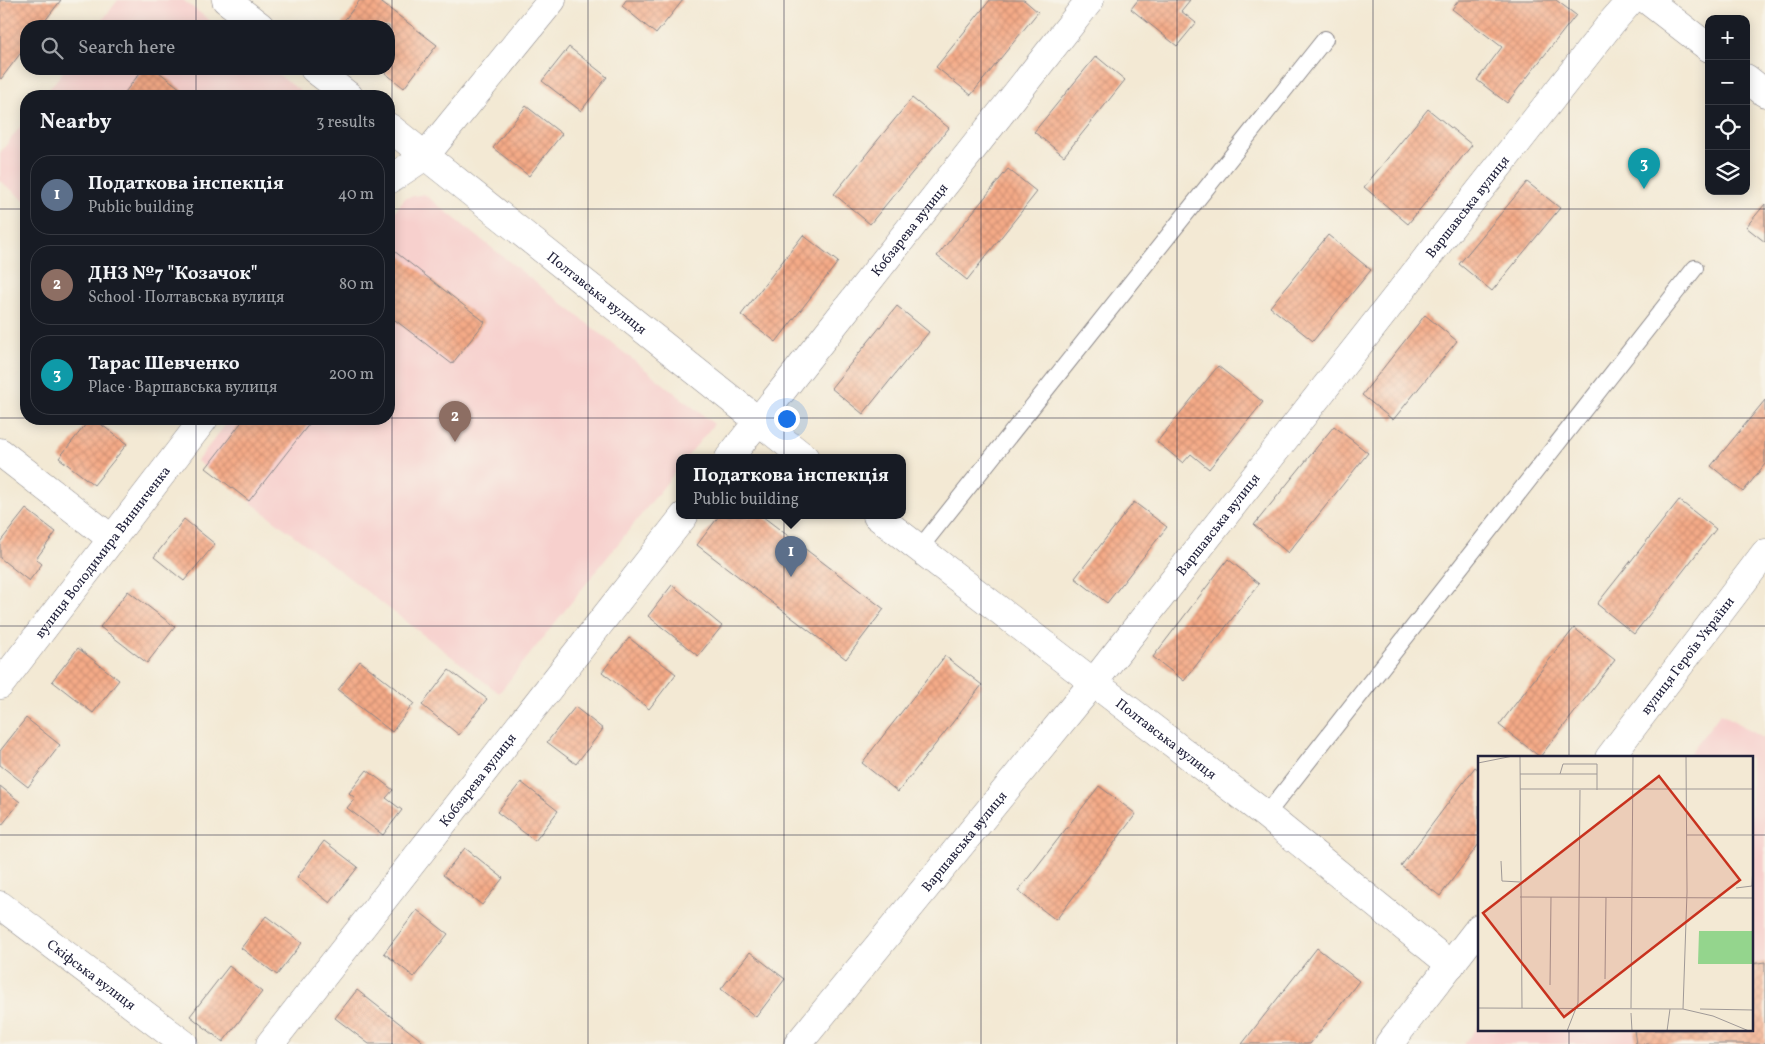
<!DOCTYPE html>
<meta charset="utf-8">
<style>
:root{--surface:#171b24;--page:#242831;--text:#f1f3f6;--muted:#9ea1a6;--line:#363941;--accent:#db2777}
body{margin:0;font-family:Vollkorn,serif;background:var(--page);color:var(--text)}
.controls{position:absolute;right:15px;top:15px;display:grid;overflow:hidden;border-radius:10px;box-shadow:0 2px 12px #0003}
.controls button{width:45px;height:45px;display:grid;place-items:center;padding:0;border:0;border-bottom:1px solid var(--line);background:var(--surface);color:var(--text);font:25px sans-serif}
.you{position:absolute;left:786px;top:418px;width:18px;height:18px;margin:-12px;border:4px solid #fff;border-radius:50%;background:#1a73e8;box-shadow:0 0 0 8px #1a73e833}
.badge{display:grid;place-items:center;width:32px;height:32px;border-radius:50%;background:var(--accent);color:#fff;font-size:16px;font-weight:700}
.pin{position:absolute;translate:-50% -41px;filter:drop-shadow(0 1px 2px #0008)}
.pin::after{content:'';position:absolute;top:26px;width:18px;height:15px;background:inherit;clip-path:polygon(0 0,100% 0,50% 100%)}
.popup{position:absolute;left:676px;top:454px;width:230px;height:65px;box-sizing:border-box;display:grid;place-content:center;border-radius:10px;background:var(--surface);filter:drop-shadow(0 1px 4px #0005);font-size:16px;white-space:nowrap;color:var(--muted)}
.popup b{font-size:19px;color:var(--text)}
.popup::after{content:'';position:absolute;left:50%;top:100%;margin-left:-10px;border:10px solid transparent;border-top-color:var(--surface)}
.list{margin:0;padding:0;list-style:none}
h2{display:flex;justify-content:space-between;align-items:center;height:65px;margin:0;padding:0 20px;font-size:21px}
h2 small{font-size:16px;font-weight:400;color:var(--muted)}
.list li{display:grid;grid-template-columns:32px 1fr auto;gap:15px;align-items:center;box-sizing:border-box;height:80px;margin:0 10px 10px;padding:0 10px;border:1px solid var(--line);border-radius:20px}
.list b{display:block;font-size:19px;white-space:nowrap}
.list p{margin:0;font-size:16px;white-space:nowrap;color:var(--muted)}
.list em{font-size:16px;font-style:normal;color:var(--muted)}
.icon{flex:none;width:28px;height:28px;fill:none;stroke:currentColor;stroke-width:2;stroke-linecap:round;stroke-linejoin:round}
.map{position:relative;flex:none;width:1765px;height:1044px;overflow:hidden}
.search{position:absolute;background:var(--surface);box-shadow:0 2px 12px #0003;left:20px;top:20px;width:375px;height:55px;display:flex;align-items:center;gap:12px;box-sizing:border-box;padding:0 18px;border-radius:20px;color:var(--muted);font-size:19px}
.panel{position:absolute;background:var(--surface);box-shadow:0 2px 12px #0003;left:20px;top:90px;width:375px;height:335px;border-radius:20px}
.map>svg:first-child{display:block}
.built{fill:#f7d0cd}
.building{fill:url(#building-cross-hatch)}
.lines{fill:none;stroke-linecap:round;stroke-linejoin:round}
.lane-casing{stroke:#8a8688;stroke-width:18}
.street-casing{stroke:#8a8688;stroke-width:29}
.secondary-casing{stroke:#8a8688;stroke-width:29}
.primary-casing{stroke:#8a8688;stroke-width:29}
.lane{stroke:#fff;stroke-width:16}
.street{stroke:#fff;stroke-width:28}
.secondary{stroke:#fff;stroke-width:28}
.primary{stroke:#fff;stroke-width:28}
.grid{fill:none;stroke:#22223b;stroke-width:1;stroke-opacity:0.55}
.labels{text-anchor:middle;stroke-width:4.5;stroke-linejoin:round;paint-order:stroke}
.street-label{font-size:14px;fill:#22223b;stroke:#f7f3e8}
.inset-road{fill:none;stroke:#9f9997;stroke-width:1}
.view{fill:#c8321e;fill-opacity:0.15;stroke:#c8321e;stroke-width:2.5}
.inset-edge{fill:none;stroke:#22223b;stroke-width:2.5}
</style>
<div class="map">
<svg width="1765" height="1044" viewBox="0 0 1765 1044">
<defs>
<pattern id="building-cross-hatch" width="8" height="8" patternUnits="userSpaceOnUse" patternTransform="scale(1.25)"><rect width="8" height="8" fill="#f4aa87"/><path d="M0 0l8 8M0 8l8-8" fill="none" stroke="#d19275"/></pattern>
</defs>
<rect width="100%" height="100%" fill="#f7f3e8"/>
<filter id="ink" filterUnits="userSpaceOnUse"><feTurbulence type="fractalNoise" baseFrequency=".02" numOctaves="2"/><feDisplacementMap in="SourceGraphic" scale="10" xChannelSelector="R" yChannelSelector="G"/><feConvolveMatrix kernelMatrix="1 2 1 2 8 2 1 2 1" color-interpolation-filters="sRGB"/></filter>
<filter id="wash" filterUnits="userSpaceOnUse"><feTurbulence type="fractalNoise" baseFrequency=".0096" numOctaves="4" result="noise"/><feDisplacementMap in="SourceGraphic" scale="20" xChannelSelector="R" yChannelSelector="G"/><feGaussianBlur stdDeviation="1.12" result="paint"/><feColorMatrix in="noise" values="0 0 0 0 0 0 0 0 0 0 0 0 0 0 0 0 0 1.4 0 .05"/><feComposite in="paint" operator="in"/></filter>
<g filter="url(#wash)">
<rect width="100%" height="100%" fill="#f3e9d4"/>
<g class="built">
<polygon points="118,0 183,0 217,26 98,26"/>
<polygon points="65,69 271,69 307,96 44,96"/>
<polygon points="26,119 26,201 0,181 0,153"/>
<polygon points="424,194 714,424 686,458 680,458 680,466 499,693 197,461 230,419 389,419 389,219 405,198"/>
<polygon points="1721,713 1765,740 1765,1044 1464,1044 1479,1025 1479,1030 1751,1030 1751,758 1686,758"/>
</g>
<g id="blocks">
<g class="building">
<polygon points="0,0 61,0 41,26 26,26 26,46 1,79 0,78"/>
<polygon points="360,0 378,0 437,45 404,88 380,69 389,69 389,26 340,26"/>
<polygon points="626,0 683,0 656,34 622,6"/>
<polygon points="990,0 1024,0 1038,12 971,95 936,67"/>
<polygon points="1138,0 1190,0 1181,11 1196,23 1177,46 1131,9"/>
<polygon points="1459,0 1556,0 1576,15 1507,103 1477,80 1502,47 1452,9"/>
<polygon points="569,47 607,77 581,111 542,81"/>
<polygon points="1096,56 1125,80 1064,156 1034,132"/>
<polygon points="143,69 155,69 190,96 122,96"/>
<polygon points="912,98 949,128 870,224 834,194"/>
<polygon points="526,106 562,134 529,176 493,148"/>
<polygon points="1428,109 1472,145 1408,224 1364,187"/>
<polygon points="1008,169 1037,192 967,280 937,256"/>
<polygon points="1527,182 1560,208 1492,291 1459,264"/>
<polygon points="1765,204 1765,242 1746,227"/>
<polygon points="803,235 838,262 776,342 741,315"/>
<polygon points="1328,235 1371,270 1313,341 1270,307"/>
<polygon points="389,247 485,322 452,364 391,317 389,320"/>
<polygon points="897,306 929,332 863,414 831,388"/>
<polygon points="1425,315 1457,341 1393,420 1362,395"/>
<polygon points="1218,366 1263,402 1209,469 1191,454 1183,463 1157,442"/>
<polygon points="1765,400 1765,464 1743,492 1711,466"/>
<polygon points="90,419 94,419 127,444 94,485 59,458"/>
<polygon points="244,419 313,419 249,501 206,468"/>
<polygon points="1334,426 1368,453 1288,553 1254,525"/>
<polygon points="1679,500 1716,529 1634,634 1597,604"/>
<polygon points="1134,502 1167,527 1107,603 1075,578"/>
<polygon points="26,509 56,532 36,559 42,564 29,581 0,558 0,542"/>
<polygon points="719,516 762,516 884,609 846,659 697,545"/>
<polygon points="184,519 215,544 184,581 154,557"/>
<polygon points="1228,559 1259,584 1184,681 1153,657"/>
<polygon points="672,585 722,626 698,656 648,616"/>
<polygon points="128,591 175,627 147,663 100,627"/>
<polygon points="1574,628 1615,660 1540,757 1499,725"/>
<polygon points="629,638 676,674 649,709 602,672"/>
<polygon points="78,648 119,680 93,713 52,681"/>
<polygon points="945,656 982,685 898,792 862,763"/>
<polygon points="360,661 414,703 392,732 338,690"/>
<polygon points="449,670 487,699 459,735 422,705"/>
<polygon points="575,707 603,729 576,764 547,742"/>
<polygon points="26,718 60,745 28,787 0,765 0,751"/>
<polygon points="1475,767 1479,770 1479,844 1440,896 1401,866"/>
<polygon points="367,770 393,790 386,798 402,810 383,835 347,808 355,798 349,793"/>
<polygon points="521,782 558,811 535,841 497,812"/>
<polygon points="0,786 20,802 2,825 0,824"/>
<polygon points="1099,786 1136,814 1056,920 1018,891"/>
<polygon points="324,841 358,867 330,903 297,877"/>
<polygon points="465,848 503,878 482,905 443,875"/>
<polygon points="417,910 448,934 414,977 384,953"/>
<polygon points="266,916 302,943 277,975 241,948"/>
<polygon points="1317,948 1359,981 1310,1044 1242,1044"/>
<polygon points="750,952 785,979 756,1017 721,989"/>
<polygon points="1765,962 1765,1044 1636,1044 1634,1030 1751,1030 1751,964"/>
<polygon points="229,966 262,992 223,1042 190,1016"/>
<polygon points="357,990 426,1044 369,1044 335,1018"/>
</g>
</g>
</g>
<g filter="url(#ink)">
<use href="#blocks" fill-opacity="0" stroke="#8a8688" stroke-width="1"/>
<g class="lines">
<defs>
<g id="lane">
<polyline points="919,549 1325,39"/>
<polyline points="1266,815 1695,268"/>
</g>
<g id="street">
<polyline points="226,0 260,26"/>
<polyline points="314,69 349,96"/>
<path id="s1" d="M389,127L805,458"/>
<polyline points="389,180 425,156 552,0"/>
<polyline points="0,452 112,539"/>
<path id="s2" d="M729,458L1090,0"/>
<path id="s3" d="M877,516L1266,815L1451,965"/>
<path id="s4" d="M0,685L204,419"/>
<path id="s5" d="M0,905L184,1044"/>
<path id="s6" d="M270,1044L684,516"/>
<path id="s7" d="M798,1044L1093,683L1612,22L1631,0"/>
</g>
<g id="secondary">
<path id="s8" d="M1609,758L1765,553"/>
<polyline points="1389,1044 1479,928"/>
</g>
<g id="primary">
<polyline points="1647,0 1709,48"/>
<polyline points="1746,78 1765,93"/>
</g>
</defs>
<use href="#lane" class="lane-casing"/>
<use href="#street" class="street-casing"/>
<use href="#secondary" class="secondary-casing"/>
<use href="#primary" class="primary-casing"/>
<use href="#lane" class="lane"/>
<use href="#street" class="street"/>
<use href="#secondary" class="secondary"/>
<use href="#primary" class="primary"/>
</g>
</g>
<path class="grid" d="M196,0V26M392,0V1044M588,0V1044M784,0V1044M981,0V1044M1177,0V1044M1373,0V1044M1569,0V758M196,69V96M0,209H26M389,209H1765M0,418H26M389,418H1765M196,419V1044M0,626H1765M0,835H1479M1751,835H1765M1569,1030V1044"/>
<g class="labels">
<g class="street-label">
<text dy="5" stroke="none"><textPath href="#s7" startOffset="1072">Варшавська вулиця</textPath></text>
<text dy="5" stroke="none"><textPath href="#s2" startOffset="291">Кобзарева вулиця</textPath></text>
<text dy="5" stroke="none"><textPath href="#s1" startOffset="266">Полтавська вулиця</textPath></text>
<text dy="5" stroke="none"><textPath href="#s7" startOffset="668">Варшавська вулиця</textPath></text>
<text dy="5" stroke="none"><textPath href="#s4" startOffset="168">вулиця Володимира Винниченка</textPath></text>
<text dy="5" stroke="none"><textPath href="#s8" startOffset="129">вулиця Героїв України</textPath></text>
<text dy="5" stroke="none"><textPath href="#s3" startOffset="365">Полтавська вулиця</textPath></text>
<text dy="5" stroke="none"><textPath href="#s6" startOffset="336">Кобзарева вулиця</textPath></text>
<text dy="5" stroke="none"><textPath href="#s7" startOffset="262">Варшавська вулиця</textPath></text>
<text dy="5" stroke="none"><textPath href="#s5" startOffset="115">Скіфська вулиця</textPath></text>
</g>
</g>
<g transform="translate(1478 756)">
<rect width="275" height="275" fill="#f3e9d4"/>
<path d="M221,175H275V208H220Z" fill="#94d58d"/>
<path class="inset-road" d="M42,0L44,252M0,7L35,0M42,18H119V8H85L82,18M42,33H275M119,34V18M209,79H275M23,105L24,125L42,126M258,132L274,130L275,108M42,141L275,142M127,223L128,141M72,229L73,141M0,252L205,253L235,260L271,275M153,252L155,0M205,253L209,136L208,0M222,253L275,254M153,257L154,275M89,275L100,247L102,34M189,275L192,253"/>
<path class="view" d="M181,20L262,124L86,261L5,157Z"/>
<rect width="275" height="275" class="inset-edge"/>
</g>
</svg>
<div class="controls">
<button>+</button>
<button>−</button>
<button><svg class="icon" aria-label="locate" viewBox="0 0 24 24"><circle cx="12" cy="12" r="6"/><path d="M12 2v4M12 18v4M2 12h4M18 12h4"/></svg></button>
<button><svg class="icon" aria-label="layers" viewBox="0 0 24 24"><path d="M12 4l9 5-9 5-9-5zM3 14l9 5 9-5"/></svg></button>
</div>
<div class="you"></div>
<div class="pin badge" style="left:791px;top:577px;background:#5c6f8a">1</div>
<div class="popup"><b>Податкова інспекція</b>Public building</div>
<div class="pin badge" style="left:455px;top:442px;background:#8d6e63">2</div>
<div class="pin badge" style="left:1644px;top:189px;background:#0f9aa8">3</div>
<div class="search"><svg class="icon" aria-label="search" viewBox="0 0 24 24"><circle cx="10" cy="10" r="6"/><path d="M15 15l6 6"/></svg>Search here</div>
<section class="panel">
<h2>Nearby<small>3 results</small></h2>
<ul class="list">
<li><span class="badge" style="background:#5c6f8a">1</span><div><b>Податкова інспекція</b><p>Public building</p></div><em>40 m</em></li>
<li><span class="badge" style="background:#8d6e63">2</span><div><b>ДНЗ №7 &quot;Козачок&quot;</b><p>School · Полтавська вулиця</p></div><em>80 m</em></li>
<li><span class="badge" style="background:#0f9aa8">3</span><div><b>Тарас Шевченко</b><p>Place · Варшавська вулиця</p></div><em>200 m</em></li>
</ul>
</section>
</div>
